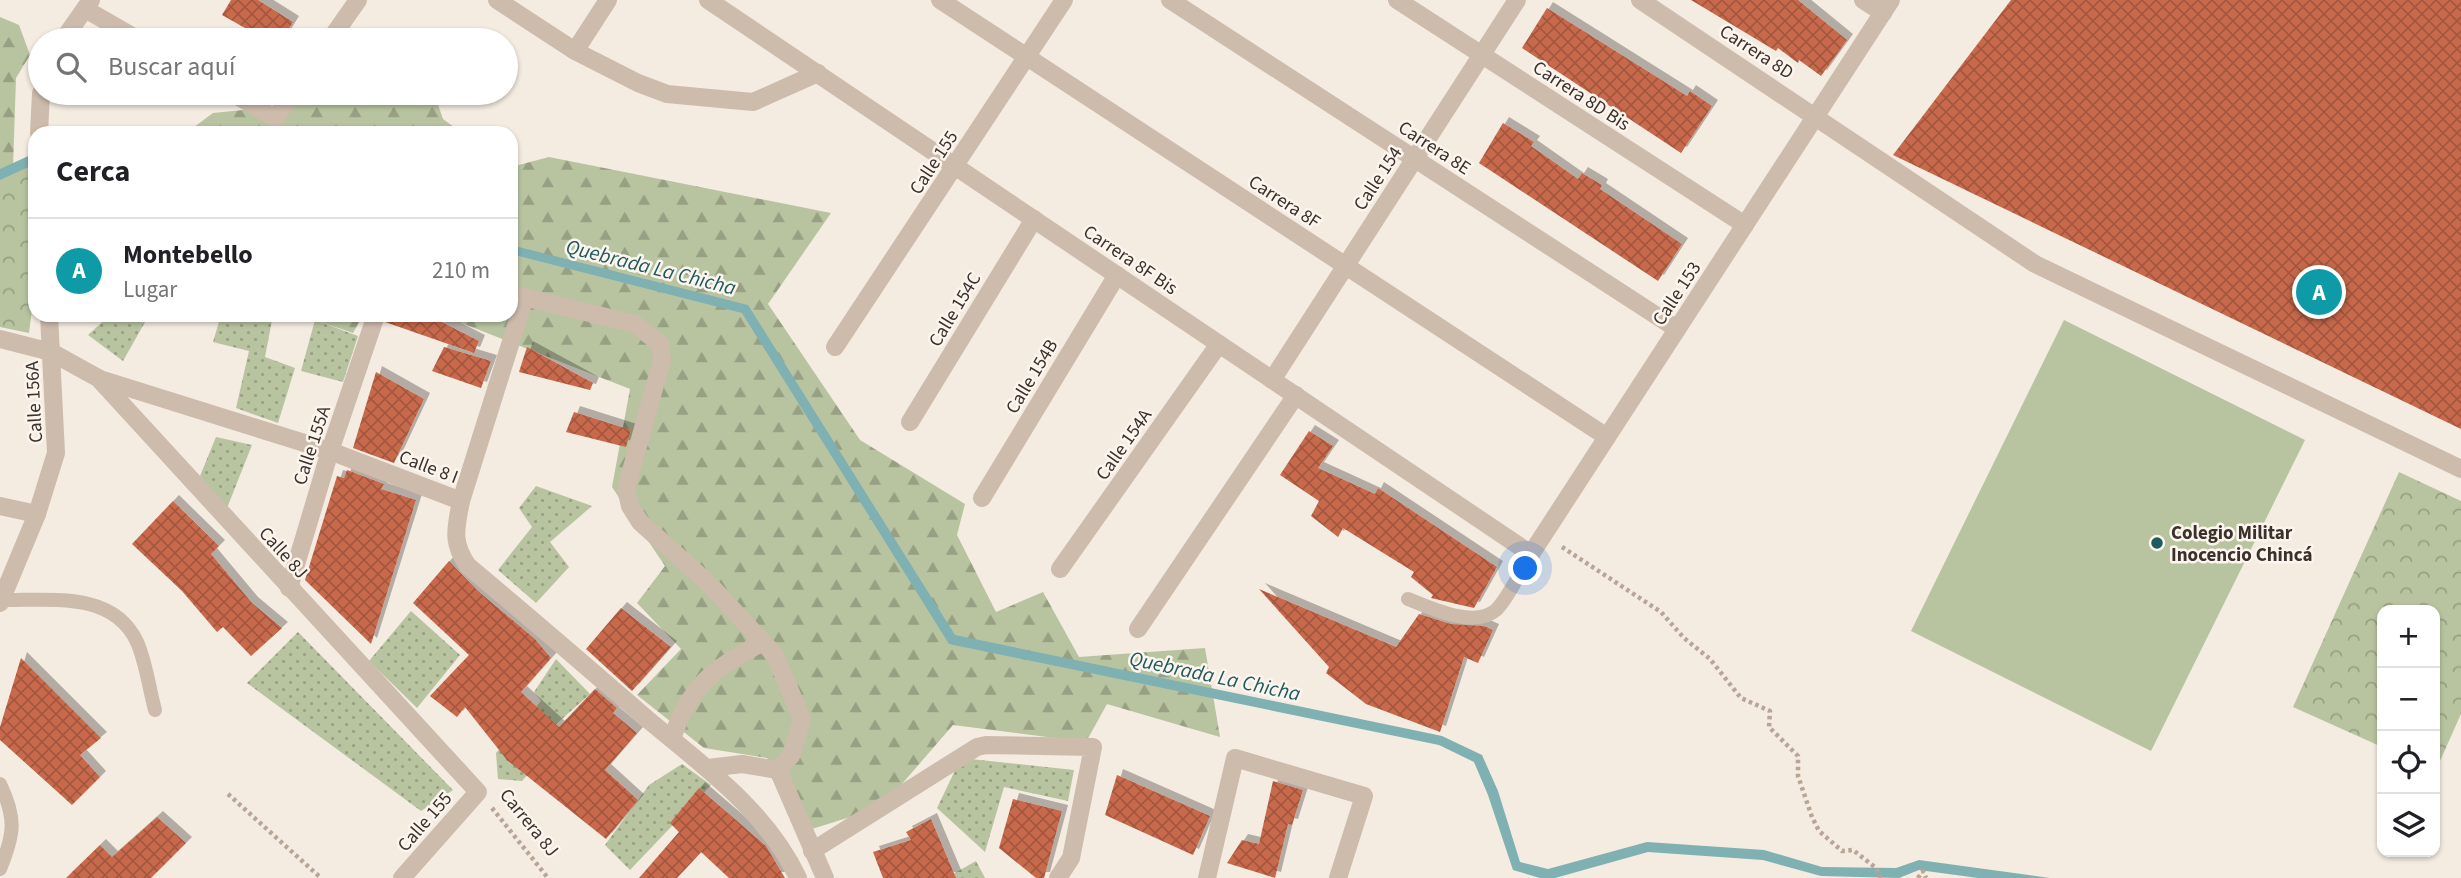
<!DOCTYPE html>
<html lang="es">
<meta charset="utf-8">
<style>
:root{--surface:#fff;--page:#f2f2f2;--text:#202124;--muted:#757577;--line:#e0e0e0;--accent:#db2777}
body{margin:0;font-family:"Source Sans 3",sans-serif;background:var(--page);color:var(--text)}
.controls{position:absolute;right:21px;bottom:21px;display:grid;overflow:hidden;border-radius:14px;box-shadow:0 2px 5px #0004}
.controls button{width:63px;height:63px;display:grid;place-items:center;padding:0;border:0;border-bottom:2px solid var(--line);background:var(--surface);color:var(--text);font:35px sans-serif}
.you{position:absolute;left:1526px;top:569px;width:24px;height:24px;margin:-18px;border:5px solid #fff;border-radius:50%;background:#1a73e8;box-shadow:0 0 0 10px #1a73e833}
.badge{display:grid;place-items:center;width:46px;height:46px;border-radius:50%;background:var(--accent);color:#fff;font-size:23px;font-weight:700}
.pin{position:absolute;translate:-50% -50%;border:4px solid #fff;box-shadow:0 2px 7px #0006}
.list{margin:0;padding:0;list-style:none}
h2{display:flex;justify-content:space-between;align-items:center;height:91px;margin:0;padding:0 28px;font-size:30px}
h2 small{font-size:23px;font-weight:400;color:var(--muted)}
.list li{display:grid;grid-template-columns:46px 1fr auto;gap:21px;align-items:center;box-sizing:border-box;height:105px;padding:0 28px;border-top:2px solid var(--line)}
.list b{display:block;font-size:26px;white-space:nowrap}
.list p{margin:0;font-size:23px;white-space:nowrap;color:var(--muted)}
.list em{font-size:23px;font-style:normal;color:var(--muted)}
.icon{flex:none;width:38px;height:38px;fill:none;stroke:currentColor;stroke-width:2;stroke-linecap:round;stroke-linejoin:round}
.map{position:relative;flex:none;width:2461px;height:878px;overflow:hidden}
.search{position:absolute;background:var(--surface);box-shadow:0 2px 5px #0004;left:28px;top:28px;width:490px;height:77px;display:flex;align-items:center;gap:18px;box-sizing:border-box;padding:0 24px;border-radius:38px;color:var(--muted);font-size:26px}
.panel{position:absolute;background:var(--surface);box-shadow:0 2px 5px #0004;left:28px;top:126px;width:490px;height:196px;border-radius:21px}
.map>svg:first-child{display:block}
.grass{fill:url(#grass-dots)}
.forest{fill:url(#forest-firs)}
.park{fill:url(#park-crowns)}
.garden{fill:#b8c4a0}
.water{fill:#7fb0b2}
.building{fill:url(#building-cross-hatch);filter:url(#shadow)}
.lines{fill:none;stroke-linecap:round;stroke-linejoin:round}
.path{stroke:#b9a596;stroke-width:4.5;stroke-dasharray:3.5 3.5;stroke-linecap:butt}
.lane{stroke:#cdbbac;stroke-width:14}
.street{stroke:#cdbbac;stroke-width:18}
.poi-dot{fill:#1f5a5e;stroke:#fbf5ee;stroke-width:2.5}
.labels{text-anchor:middle;stroke-width:5;stroke-linejoin:round;paint-order:stroke}
.street-label{font-size:19px;fill:#3b302b;stroke:#fbf5ee}
.poi-label{font-size:19px;font-weight:bold;fill:#3b302b;stroke:#fbf5ee;text-anchor:start}
.water-label{font-size:21px;font-style:italic;fill:#1f5a5e;stroke:#fbf5ee}
</style>
<div class="map">
<svg width="2461" height="878" viewBox="0 0 2461 878">
<defs>
<pattern id="grass-dots" width="8" height="8" patternUnits="userSpaceOnUse" patternTransform="scale(1.75)"><rect width="8" height="8" fill="#b8c4a0"/><path d="M2 2h.1M6 6h.1" fill="none" stroke="#97a083" stroke-width="1.8" stroke-linecap="round"/></pattern>
<pattern id="forest-firs" width="22" height="20" patternUnits="userSpaceOnUse" patternTransform="scale(1.75)"><rect width="22" height="20" fill="#b8c4a0"/><path d="M5 1l3.5 6h-7zM16 11l3.5 6h-7z" fill="#97a083"/></pattern>
<pattern id="park-crowns" width="20" height="18" patternUnits="userSpaceOnUse" patternTransform="scale(1.75)"><rect width="20" height="18" fill="#b8c4a0"/><path d="M2 6a3 3 0 1 1 6 0M12 15a3 3 0 1 1 6 0" fill="none" stroke="#97a083"/></pattern>
<pattern id="building-cross-hatch" width="8" height="8" patternUnits="userSpaceOnUse" patternTransform="scale(1.75)"><rect width="8" height="8" fill="#c8694b"/><path d="M0 0l8 8M0 8l8-8" fill="none" stroke="#a4573f"/></pattern>
<filter id="shadow"><feDropShadow dx="6" dy="-6" stdDeviation="0" flood-color="#0004"/></filter>
</defs>
<rect width="100%" height="100%" fill="#f4ebe1"/>
<g class="grass">
<polygon points="110,315 149,315 123,361 88,335"/>
<polygon points="221,315 273,315 265,357 295,368 278,423 236,408 249,351 213,342"/>
<polygon points="315,320 358,336 343,382 301,371"/>
<polygon points="216,437 252,445 227,508 200,476"/>
<polygon points="536,486 592,506 550,542 569,567 536,603 498,570 532,527 519,508"/>
<polygon points="411,611 460,655 417,708 369,661"/>
<polygon points="298,632 453,790 421,811 247,683"/>
<polygon points="556,659 590,694 553,727 561,737 522,781 498,779 496,753 541,701 534,692"/>
<polygon points="961,758 1074,770 1068,801 1004,787 985,852 937,808"/>
<polygon points="682,764 711,785 630,870 605,845 649,785"/>
<polygon points="976,861 985,878 946,878"/>
</g>
<g class="forest">
<polygon points="0,17 19,25 30,55 16,78 13,167 0,173"/>
<polygon points="302,93 434,93 443,119 462,133 186,133 213,113 294,105"/>
<polygon points="549,157 831,213 768,304 860,440 965,504 957,535 996,612 1043,592 1079,657 1205,648 1220,737 1107,704 1086,742 953,725 882,807 812,829 767,758 704,748 637,695 681,649 637,603 665,566 612,487 630,389 441,315 511,315 511,167"/>
<polygon points="300,315 363,315 353,333"/>
</g>
<g class="park">
<polygon points="35,159 35,286 29,333 0,327 0,175"/>
<polygon points="2399,472 2461,501 2461,714 2435,772 2435,610 2382,610 2382,747 2293,707"/>
</g>
<polygon class="garden" points="2064,320 2305,440 2151,751 1911,631"/>
<g class="water">
<polygon points="35,153 35,164 0,180 0,169"/>
<polygon points="511,245 748,305 955,635 1442,736 1482,755 1498,791 1520,862 1548,869 1647,842 1764,850 1822,867 1896,868 1919,860 2050,878 1978,878 1919,870 1899,878 1821,876 1763,860 1648,852 1555,878 1540,878 1513,870 1488,795 1474,762 1439,745 949,644 742,313 511,254"/>
</g>
<g class="building">
<polygon points="231,0 258,0 293,22 282,40 266,40 222,15"/>
<polygon points="1691,0 1798,0 1847,40 1821,76 1799,60 1798,63 1778,48 1776,51"/>
<polygon points="2011,0 2461,0 2461,429 1893,155"/>
<polygon points="1547,8 1687,96 1690,91 1712,106 1681,153 1522,48"/>
<polygon points="1503,123 1534,142 1531,146 1578,179 1582,173 1602,185 1600,189 1682,244 1658,281 1479,163"/>
<polygon points="387,315 428,315 479,341 474,353 385,322"/>
<polygon points="444,347 491,361 481,388 432,371"/>
<polygon points="527,347 593,383 590,390 519,372"/>
<polygon points="376,372 424,399 394,463 353,448"/>
<polygon points="574,412 631,430 626,447 566,432"/>
<polygon points="1309,431 1333,446 1318,468 1375,494 1378,488 1497,567 1474,608 1431,598 1433,595 1411,577 1414,572 1343,528 1338,537 1311,516 1319,501 1280,475"/>
<polygon points="347,470 384,484 381,489 416,500 371,644 305,580 337,476 344,478"/>
<polygon points="173,501 219,546 211,554 252,603 282,628 251,656 223,627 217,632 182,591 132,544"/>
<polygon points="449,561 478,591 535,639 551,658 521,692 559,727 595,689 617,708 613,713 637,733 605,770 638,800 606,839 507,760 465,707 457,717 430,696 469,655 413,603"/>
<polygon points="1259,589 1396,647 1419,614 1451,624 1484,626 1493,630 1478,663 1464,657 1440,732 1366,704 1326,673 1329,667"/>
<polygon points="621,608 671,647 632,691 586,649"/>
<polygon points="21,658 101,738 80,755 100,777 72,805 0,740 0,727"/>
<polygon points="1117,775 1210,816 1193,855 1105,815"/>
<polygon points="1273,781 1303,790 1292,825 1288,824 1275,878 1227,863 1242,840 1259,844"/>
<polygon points="699,788 766,846 785,878 729,878 701,852 677,878 639,878 679,832 670,823"/>
<polygon points="1013,799 1062,811 1044,878 1036,878 999,848"/>
<polygon points="157,817 186,843 151,878 66,878 100,845 112,857"/>
<polygon points="931,819 956,878 883,878 873,852 911,840 906,832"/>
</g>
<g class="lines">
<g class="path">
<polyline points="1562,547 1661,612 1684,638 1710,659 1741,698 1770,711 1769,727 1798,756 1798,776 1812,817 1819,831 1842,851 1853,850 1876,868 1881,878"/>
<polyline points="228,794 321,878"/>
<polyline points="492,808 548,878"/>
<polyline points="1918,878 1923,871 1926,878"/>
</g>
<g class="lane">
<path d="M1408,599C1431,608 1474,629 1496,610C1508,599 1522,568 1531,554"/>
<path d="M1,600C49,601 113,590 137,642C146,662 149,688 155,710"/>
<path d="M0,784C17,819 14,835 0,869"/>
</g>
<g class="street">
<polyline points="497,0 575,51 638,83 667,94 753,102 818,73"/>
<polyline points="708,0 1531,554 1891,0"/>
<polyline points="940,0 1607,437"/>
<polyline points="1170,0 1677,329"/>
<polyline points="1397,0 1745,225"/>
<polyline points="1640,0 2035,264 2461,469"/>
<polyline points="1863,0 1883,13"/>
<polyline points="85,9 139,40"/>
<polyline points="63,40 91,0"/>
<polyline points="330,40 358,0"/>
<polyline points="575,51 608,0"/>
<polyline points="232,93 275,118 293,93"/>
<polyline points="39,133 41,93"/>
<polyline points="511,294 635,324 660,344 662,360 626,489 630,506 640,522 708,583 775,655 802,719 791,756 778,770"/>
<path d="M525,297L461,501C456,528 451,542 468,566C528,616 587,667 646,718C702,765 766,810 798,878"/>
<polyline points="0,339 51,352 98,378 478,792 402,878"/>
<polyline points="835,347 1064,0"/>
<polyline points="100,379 330,451 461,501"/>
<polyline points="1272,380 1517,0"/>
<polyline points="910,422 1034,219"/>
<polyline points="982,498 1117,275"/>
<polyline points="0,506 37,514"/>
<polyline points="1060,569 1219,344"/>
<polyline points="289,588 330,451 376,315"/>
<polyline points="0,603 37,514 56,453 49,315"/>
<polyline points="1138,629 1296,395"/>
<path d="M672,739C689,686 715,667 763,642"/>
<polyline points="708,768 742,764 778,770"/>
<polyline points="778,770 825,878"/>
<polyline points="812,851 977,747 986,745 1093,747 1071,858 1058,878"/>
<polyline points="1207,878 1235,758 1364,796 1338,878"/>
</g>
</g>
<circle class="poi-dot" cx="2157" cy="543" r="7"/>
<g class="labels">
<g class="street-label">
<text transform="translate(1757 51) rotate(33)" y="7">Carrera 8D</text>
<text transform="translate(1582 95) rotate(33)" y="7">Carrera 8D Bis</text>
<text transform="translate(1435 147) rotate(33)" y="7">Carrera 8E</text>
<text transform="translate(933 162) rotate(-57)" y="7">Calle 155</text>
<text transform="translate(1377 178) rotate(-57)" y="7">Calle 154</text>
<text transform="translate(1285 201) rotate(33)" y="7">Carrera 8F</text>
<text transform="translate(1131 259) rotate(34)" y="7">Carrera 8F Bis</text>
<text transform="translate(1676 293) rotate(-57)" y="7">Calle 153</text>
<text transform="translate(954 309) rotate(-59)" y="7">Calle 154C</text>
<text transform="translate(1031 376) rotate(-59)" y="7">Calle 154B</text>
<text transform="translate(33 402) rotate(-93)" y="7">Calle 156A</text>
<text transform="translate(1123 444) rotate(-55)" y="7">Calle 154A</text>
<text transform="translate(311 445) rotate(-72)" y="7">Calle 155A</text>
<text transform="translate(429 466) rotate(21)" y="7">Calle 8 I</text>
<text transform="translate(284 552) rotate(48)" y="7">Calle 8J</text>
<text transform="translate(424 821) rotate(-49)" y="7">Calle 155</text>
<text transform="translate(530 822) rotate(51)" y="7">Carrera 8J</text>
</g>
<g class="poi-label">
<text x="2171" y="539">Colegio Militar<tspan x="2171" dy="22">Inocencio Chincá</tspan></text>
</g>
<g class="water-label">
<text transform="translate(651 267) rotate(14)" y="7">Quebrada La Chicha</text>
<text transform="translate(1215 676) rotate(12)" y="7">Quebrada La Chicha</text>
</g>
</g>
</svg>
<div class="controls">
<button>+</button>
<button>−</button>
<button><svg class="icon" aria-label="locate" viewBox="0 0 24 24"><circle cx="12" cy="12" r="6"/><path d="M12 2v4M12 18v4M2 12h4M18 12h4"/></svg></button>
<button><svg class="icon" aria-label="layers" viewBox="0 0 24 24"><path d="M12 4l9 5-9 5-9-5zM3 14l9 5 9-5"/></svg></button>
</div>
<div class="you"></div>
<div class="pin badge" style="left:2319px;top:292px;background:#0f9aa8">A</div>
<div class="search"><svg class="icon" aria-label="search" viewBox="0 0 24 24"><circle cx="10" cy="10" r="6"/><path d="M15 15l6 6"/></svg>Buscar aquí</div>
<section class="panel">
<h2>Cerca<small></small></h2>
<ul class="list">
<li><span class="badge" style="background:#0f9aa8">A</span><div><b>Montebello</b><p>Lugar</p></div><em>210 m</em></li>
</ul>
</section>
</div>
